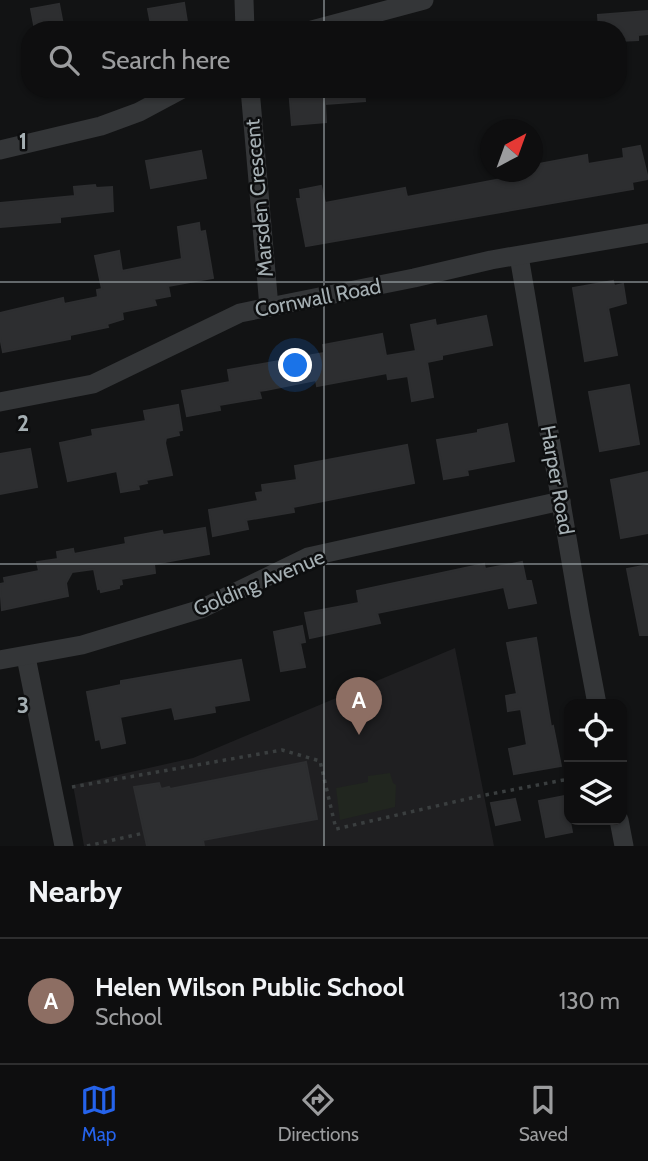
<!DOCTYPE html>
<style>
:root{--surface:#0e0e0f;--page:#1c1c1d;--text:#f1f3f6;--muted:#9b9c9e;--line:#2e2e2f;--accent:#2563eb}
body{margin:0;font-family:Cabin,sans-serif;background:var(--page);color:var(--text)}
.controls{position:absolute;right:21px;bottom:21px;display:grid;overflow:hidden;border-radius:14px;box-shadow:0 2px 5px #0004}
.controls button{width:63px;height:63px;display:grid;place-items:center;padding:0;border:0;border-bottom:2px solid var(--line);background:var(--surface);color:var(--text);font:35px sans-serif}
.compass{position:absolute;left:480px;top:119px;width:63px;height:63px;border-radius:50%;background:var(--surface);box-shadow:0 2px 5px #0004;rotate:41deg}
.you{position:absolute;left:296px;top:366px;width:24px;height:24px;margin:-18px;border:5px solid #fff;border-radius:50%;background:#1a73e8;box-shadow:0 0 0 10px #1a73e833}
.badge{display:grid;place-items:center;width:46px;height:46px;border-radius:50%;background:var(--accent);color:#fff;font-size:23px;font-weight:700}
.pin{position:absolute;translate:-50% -58px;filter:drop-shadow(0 2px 4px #0008)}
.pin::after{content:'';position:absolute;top:37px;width:24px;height:21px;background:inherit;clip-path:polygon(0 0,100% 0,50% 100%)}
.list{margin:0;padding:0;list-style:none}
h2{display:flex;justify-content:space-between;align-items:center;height:91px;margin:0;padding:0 28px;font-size:30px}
h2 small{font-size:23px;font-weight:400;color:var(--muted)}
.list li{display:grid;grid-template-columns:46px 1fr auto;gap:21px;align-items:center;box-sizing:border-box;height:126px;padding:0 28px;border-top:2px solid var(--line)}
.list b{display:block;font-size:26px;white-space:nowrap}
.list p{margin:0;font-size:23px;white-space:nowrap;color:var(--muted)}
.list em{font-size:23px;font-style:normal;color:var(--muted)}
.icon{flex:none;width:38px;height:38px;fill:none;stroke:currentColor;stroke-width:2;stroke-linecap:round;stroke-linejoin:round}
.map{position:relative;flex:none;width:648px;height:846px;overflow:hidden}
.search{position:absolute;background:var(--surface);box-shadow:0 2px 5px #0004;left:21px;right:21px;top:21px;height:77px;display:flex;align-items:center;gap:18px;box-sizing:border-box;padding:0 24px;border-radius:28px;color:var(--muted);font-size:26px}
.sheet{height:217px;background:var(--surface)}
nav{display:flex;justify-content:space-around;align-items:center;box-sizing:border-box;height:98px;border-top:2px solid var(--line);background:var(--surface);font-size:19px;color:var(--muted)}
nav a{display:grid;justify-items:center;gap:4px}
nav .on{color:var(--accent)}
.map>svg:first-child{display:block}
.built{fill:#1f1f21}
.green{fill:#21261f}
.building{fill:#2d2e30;stroke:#2d2e30;stroke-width:2}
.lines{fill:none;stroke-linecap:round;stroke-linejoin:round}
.path{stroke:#3a3e3f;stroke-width:3.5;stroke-dasharray:3.5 5;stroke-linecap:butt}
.minor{stroke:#343638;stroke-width:19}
.grid{fill:none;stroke:#a5afb3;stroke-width:2;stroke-opacity:0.55}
.labels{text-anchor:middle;stroke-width:5;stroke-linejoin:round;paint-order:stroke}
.street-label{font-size:21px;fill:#a5afb3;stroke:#0d0e0f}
.grid-label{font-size:23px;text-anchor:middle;font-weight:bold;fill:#a5afb3;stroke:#0d0e0f;stroke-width:5;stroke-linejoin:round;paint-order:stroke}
</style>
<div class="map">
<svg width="648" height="846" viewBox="0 0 648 846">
<rect width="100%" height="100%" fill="#121314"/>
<polygon class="built" points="455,648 494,846 84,846 73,785 193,758"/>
<polygon class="green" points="390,773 393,783 396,785 395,807 340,820 336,788 368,782 368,776"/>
<g class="building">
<polygon points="184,3 188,28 152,30 148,9"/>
<polygon points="59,4 64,30 35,30 31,9"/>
<polygon points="648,11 648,34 638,35 638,40 618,41 618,30 599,30 598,15"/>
<polygon points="289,89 364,89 365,101 325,104 326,122 292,125"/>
<polygon points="640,146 648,179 632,182 633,189 306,246 297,199 301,199 300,190 321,186 325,203 405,188 407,197 517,176 516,172 533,172 533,165 587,155 588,164 624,158 623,149"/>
<polygon points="201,151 206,178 151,188 146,161"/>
<polygon points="95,185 96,188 112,187 113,211 60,217 60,222 0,227 0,203 75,196 74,187"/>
<polygon points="199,223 200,232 205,231 213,278 168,286 170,296 154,299 156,305 122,312 123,319 107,324 108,327 70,335 70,339 3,352 0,337 0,313 63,298 64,304 98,297 97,290 102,289 95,256 119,251 122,271 182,259 178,227"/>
<polygon points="613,281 614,286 623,284 626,303 608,308 617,355 585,361 573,288"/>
<polygon points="486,316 492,345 442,355 442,359 427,362 433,397 412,401 408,376 388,379 387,373 317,386 316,380 266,390 259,391 261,398 219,405 220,410 187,416 182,391 230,382 228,370 324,353 323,345 382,334 386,356 416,351 411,325 435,320 436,326"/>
<polygon points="629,385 639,444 600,451 589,392"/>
<polygon points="178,405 182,430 178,431 179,435 166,438 165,443 172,475 146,480 147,483 138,485 139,489 121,492 117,471 68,481 60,443 93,436 92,430 146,421 144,411"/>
<polygon points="507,424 514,461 467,470 468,475 444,479 437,440 478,433 478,430"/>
<polygon points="407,445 414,483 293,507 294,512 246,520 248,529 213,536 209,510 258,501 256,493 263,492 262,485 297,480 295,466"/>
<polygon points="30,449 37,487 0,494 0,454"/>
<polygon points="648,472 648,533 621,538 611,480"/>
<polygon points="205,528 209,554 154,564 155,573 121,579 122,584 119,585 119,588 101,592 100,588 98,589 94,569 72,572 66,583 68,596 2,610 0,584 5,583 4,578 39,571 37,562 58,559 57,552 73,549 74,554 126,544 125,538 162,531 163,535"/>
<polygon points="522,562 526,581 531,581 536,603 509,608 504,587 377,613 380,623 310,638 305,613 359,603 357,591 484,564 485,569"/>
<polygon points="648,565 648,635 640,635 627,569"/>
<polygon points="302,626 305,642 300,643 305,667 281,671 274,632"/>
<polygon points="536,638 551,727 553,726 561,766 514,774 509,749 527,745 521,709 508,711 506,696 517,694 507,643"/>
<polygon points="241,660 249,700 214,706 215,712 175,719 172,707 120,717 125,743 102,748 100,739 96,740 87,692 121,685 121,681"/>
<polygon points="306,762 317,819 203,840 204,846 147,846 134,787 159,783 161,789 169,787 170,789"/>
<polygon points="565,796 572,832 546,837 539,801"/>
<polygon points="515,799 520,820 496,825 491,803"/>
</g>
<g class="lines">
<g class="path">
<polyline points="72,787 282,750 320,761 336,829 480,796 569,779"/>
<polyline points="87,846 144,833"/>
</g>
<g class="minor">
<polyline points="244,0 245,30"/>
<polyline points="312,30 424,0"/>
<polyline points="250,89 269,307"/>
<polyline points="0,150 101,126 139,112 182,89"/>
<polyline points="519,256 580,614 597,704"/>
<polyline points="0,402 93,384 240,313 414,278 491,260 648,233"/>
<polyline points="26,657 64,846"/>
<polyline points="0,660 82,645 201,609 308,557 561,501"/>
<polyline points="619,820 624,846"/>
</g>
</g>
<path class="grid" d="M324,0V30M324,89V846M0,282H648M0,564H648"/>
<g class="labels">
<g class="street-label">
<text transform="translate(259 198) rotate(-95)" y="7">Marsden Crescent</text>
<text transform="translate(318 298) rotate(-11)" y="7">Cornwall Road</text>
<text transform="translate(557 480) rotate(80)" y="7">Harper Road</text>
<text transform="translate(259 583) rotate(-23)" y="7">Golding Avenue</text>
</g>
</g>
<g class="grid-label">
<text x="23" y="149">1</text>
<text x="23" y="431">2</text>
<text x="23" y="713">3</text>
</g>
</svg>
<div class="controls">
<button><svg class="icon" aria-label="locate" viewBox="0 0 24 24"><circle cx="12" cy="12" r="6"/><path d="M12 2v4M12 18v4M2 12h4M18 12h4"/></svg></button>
<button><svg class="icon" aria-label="layers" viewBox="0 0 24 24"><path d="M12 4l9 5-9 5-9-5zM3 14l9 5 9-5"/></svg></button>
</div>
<svg class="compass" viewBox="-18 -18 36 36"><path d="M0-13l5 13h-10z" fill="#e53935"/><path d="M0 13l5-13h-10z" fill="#9b9c9e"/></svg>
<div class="you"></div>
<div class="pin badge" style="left:359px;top:735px;background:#8d6e63">A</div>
<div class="search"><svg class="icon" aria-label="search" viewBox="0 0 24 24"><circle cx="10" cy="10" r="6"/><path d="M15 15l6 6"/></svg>Search here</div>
</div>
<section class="sheet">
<h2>Nearby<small></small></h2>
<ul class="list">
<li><span class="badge" style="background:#8d6e63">A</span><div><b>Helen Wilson Public School</b><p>School</p></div><em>130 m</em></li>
</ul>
</section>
<nav>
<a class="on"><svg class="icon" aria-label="map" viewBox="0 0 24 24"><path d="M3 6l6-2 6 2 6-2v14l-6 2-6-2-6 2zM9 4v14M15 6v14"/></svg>Map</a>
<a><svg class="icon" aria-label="directions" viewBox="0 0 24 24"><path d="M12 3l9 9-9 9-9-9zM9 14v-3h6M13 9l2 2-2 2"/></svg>Directions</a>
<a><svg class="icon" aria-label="saved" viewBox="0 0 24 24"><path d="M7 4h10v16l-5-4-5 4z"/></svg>Saved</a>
</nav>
